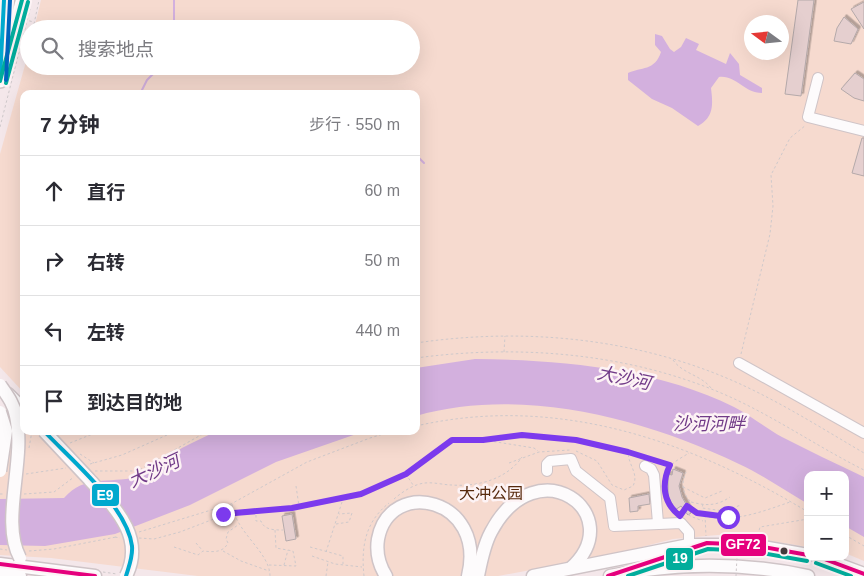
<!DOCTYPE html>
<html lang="zh">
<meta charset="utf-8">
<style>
:root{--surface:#fff;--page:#f2f2f3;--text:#2b2b33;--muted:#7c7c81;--line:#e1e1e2}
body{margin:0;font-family:Helvetica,"Noto Sans SC",sans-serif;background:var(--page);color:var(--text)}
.controls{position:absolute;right:15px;bottom:15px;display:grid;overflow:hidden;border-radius:10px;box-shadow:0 5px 20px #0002}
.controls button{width:45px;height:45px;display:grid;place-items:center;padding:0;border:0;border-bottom:1px solid var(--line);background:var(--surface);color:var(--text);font:25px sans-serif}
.compass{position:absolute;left:744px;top:15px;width:45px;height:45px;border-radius:50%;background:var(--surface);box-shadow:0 5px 20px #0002;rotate:285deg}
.stop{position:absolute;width:15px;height:15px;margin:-11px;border:4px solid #7c3aed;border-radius:50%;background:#fff}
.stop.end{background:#7c3aed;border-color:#fff;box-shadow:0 1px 5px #0008}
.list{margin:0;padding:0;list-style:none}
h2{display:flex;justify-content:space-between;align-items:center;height:65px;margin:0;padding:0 20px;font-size:21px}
h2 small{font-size:16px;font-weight:400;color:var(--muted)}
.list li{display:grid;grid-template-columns:32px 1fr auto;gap:15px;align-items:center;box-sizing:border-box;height:70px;padding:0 20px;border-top:1px solid var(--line)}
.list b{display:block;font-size:19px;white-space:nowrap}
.list em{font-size:16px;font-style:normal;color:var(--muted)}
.icon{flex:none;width:28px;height:28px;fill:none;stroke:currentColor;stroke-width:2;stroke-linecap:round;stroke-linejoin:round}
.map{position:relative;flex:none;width:864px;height:576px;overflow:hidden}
.search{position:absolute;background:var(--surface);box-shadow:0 5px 20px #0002;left:20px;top:20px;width:400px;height:55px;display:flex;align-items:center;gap:12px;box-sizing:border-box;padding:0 18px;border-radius:28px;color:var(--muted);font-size:19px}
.panel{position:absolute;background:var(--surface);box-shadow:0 5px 20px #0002;left:20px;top:90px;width:400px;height:345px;border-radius:10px}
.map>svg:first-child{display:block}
.green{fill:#f6dacf;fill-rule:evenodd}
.water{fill:#d3b0de}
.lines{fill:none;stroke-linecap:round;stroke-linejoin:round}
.stream{stroke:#d3b0de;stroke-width:2}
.building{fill:#e5cfcf;stroke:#b4a9aa;filter:url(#shadow)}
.minor-casing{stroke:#cfc4c7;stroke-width:12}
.major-casing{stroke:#cfc4c7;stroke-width:15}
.highway-casing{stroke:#cfc4c7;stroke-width:18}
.path{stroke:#cfc9cb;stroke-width:1;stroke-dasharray:2.5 2.5;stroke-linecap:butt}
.minor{stroke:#fdfbfc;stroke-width:10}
.major{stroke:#fdfbfc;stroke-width:12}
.highway{stroke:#fdfbfc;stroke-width:15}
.major-bridge-casing{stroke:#cfc4c7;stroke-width:15;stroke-linecap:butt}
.path-bridge{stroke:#cfc9cb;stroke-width:1;stroke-dasharray:2.5 2.5;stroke-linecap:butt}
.major-bridge{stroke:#fdfbfc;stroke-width:12}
.bus-1-casing{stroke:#fdf3f5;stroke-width:8}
.bus-2-casing{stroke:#fdf3f5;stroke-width:8}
.bus-3-casing{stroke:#fdf3f5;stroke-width:8}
.bus-4-casing{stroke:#fdf3f5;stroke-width:8}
.bus-5-casing{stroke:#fdf3f5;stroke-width:8}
.bus-6-casing{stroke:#fdf3f5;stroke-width:8}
.bus-1{stroke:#e5007d;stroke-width:4}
.bus-2{stroke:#00a9ce;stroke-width:4}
.bus-3{stroke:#01ad9c;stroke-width:4}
.bus-4{stroke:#01ad9c;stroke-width:4}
.bus-5{stroke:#01ad9c;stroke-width:4}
.bus-6{stroke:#0065bd;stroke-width:4}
.route{stroke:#7c3aed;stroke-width:6}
.bus-dot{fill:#43393b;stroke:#fdf3f5;stroke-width:2}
.labels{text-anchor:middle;stroke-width:5;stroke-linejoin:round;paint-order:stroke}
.park-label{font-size:16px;fill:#57290c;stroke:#fdf3f5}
.water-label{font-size:18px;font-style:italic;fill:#713b88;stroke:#fdf3f5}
.line-badge{stroke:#fdf3f5;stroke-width:2}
.badge-label{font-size:14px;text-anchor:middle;font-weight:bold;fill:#fff}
</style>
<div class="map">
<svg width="864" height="576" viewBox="0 0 864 576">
<defs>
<filter id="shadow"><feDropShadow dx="2.5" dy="-2.5" stdDeviation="0" flood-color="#0004"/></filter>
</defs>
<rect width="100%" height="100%" fill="#f4e7ea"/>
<path class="green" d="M41,0H864V561L845,553V475H808V547L729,534L673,539L606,556L498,576H198L51,558L0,555V424L24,413V431H416V94H24V393L0,367V154L29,51V66H411V29H34ZM752,22H782V52H752Z"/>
<g class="water">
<path d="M655,34L662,36L670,49L674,52L681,47L686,38L699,44L696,50L726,64L730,53L739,64L740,75L762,88V93C744,93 736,75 719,77L711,88C713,105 714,117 698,126L672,108L652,99L628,80V73C641,67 655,71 661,52L655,45Z"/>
<path d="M475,359C561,360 655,368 734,407C751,416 766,428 782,437C809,451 837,464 864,477V537L845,526V475H808V504C785,491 763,475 739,464C643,418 521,386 416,416V368Z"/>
<path d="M217,431H365L276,462L190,505L115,534L45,546L0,545V499L64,498C85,474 109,484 136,477C153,472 166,457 182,448C193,442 205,437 217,431Z"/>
</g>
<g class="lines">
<g class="stream">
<polyline points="174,29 174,0"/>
<polyline points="140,94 147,80 161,66"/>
<polyline points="416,155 424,163"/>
</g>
</g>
<g class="building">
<polygon points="798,0 814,0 801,96 785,94"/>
<polygon points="864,2 864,29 851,9"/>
<polygon points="844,17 858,29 851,44 834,41 837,28"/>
<polygon points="855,73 864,79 864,101 854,98 841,89"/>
<polygon points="862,138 864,138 864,176 852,173"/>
<polygon points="673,469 683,473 679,486 682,497 691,513 688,515 681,506 675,510 668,496 668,474 672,475"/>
<polygon points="649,494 650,504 638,506 638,511 630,512 629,498"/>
<polygon points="292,514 296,539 286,541 282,516"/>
</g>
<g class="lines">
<defs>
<g id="minor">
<polyline points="818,78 808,117 864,131"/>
<polyline points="739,363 864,433"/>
<polyline points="645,466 651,469 654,475 658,523"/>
<polyline points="547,471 547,464 550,461 571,459 576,471 610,498 614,526 681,523 689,532 689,545"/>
</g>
<g id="major">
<polyline points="4,67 22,0"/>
<polyline points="8,394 24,410"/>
<polyline points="818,557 864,574"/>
<polyline points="0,564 95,576"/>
<polyline points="0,573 20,576"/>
<path d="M386,576C379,565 376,552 378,539C390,476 487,498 468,576"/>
<path d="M478,576C481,561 484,545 491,532C537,445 630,514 571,568"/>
<polyline points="533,576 689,545 752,545 808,555"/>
<path d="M610,576C678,562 741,562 808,576"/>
</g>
<polyline id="highway" points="0,80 4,0"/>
</defs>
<use href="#minor" class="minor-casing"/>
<use href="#major" class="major-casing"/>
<use href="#highway" class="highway-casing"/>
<g class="path">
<polyline points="33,29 39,0"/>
<polyline points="22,43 29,44"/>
<polyline points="0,127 30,9"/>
<path d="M416,343C524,327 638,338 738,383C782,403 823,429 864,453"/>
<polyline points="504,352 505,336"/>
<polyline points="741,354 770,234 773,206 771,175 790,138 806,125"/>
<path d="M416,358C520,344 631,353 728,396C775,417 818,447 864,470"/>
<path d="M673,360C683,374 701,375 711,388"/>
<path d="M416,426C556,394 689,440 808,512"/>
<polyline points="484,440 534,448 538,451"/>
<polyline points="70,443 100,431"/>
<polyline points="29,448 32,431"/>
<path d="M576,451L597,461L612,485L624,490L633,486C639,474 629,466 628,453"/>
<polyline points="80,454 94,463"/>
<polyline points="657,462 670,465"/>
<polyline points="509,463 539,452 570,450"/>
<polyline points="90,464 122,455 176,431"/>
<polyline points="95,471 137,471 208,431"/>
<polyline points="26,474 66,468"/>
<polyline points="406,474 413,485"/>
<polyline points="296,486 299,506"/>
<polyline points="683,487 705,498 722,491"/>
<polyline points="0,494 5,494"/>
<polyline points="24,494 54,492 74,477"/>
<path d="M394,499C402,492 414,484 425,483C434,482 444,485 452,485C478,487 507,479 522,457"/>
<path d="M691,502C707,506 717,506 730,497"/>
<path d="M232,504C235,532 270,552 270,576"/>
<polyline points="703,504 702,508 724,511 741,505"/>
<path d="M687,506C714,531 761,512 790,502"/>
<path d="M256,510V521H261C264,530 274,530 283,530"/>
<polyline points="685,511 690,516 703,521"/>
<path d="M677,514C664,504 660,481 670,467C674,461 683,457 689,453"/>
<path d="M682,514L690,501C682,492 681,484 686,472"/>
<polyline points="705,515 706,536"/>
<polyline points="336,524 349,522 352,513 339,514"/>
<polyline points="139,532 231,504 307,462 370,438 393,431"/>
<polyline points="758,535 760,527 808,519"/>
<polyline points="845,535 864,546"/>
<polyline points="115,537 120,538"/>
<polyline points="139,538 154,539 180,532 232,512 292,508 361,494 406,474 452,440 483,440 522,435 576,440 643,457"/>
<polyline points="196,543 202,550"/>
<path d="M174,547L198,555L203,551C213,552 223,553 228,543L226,539L228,532L238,525"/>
<polyline points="310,547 343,556 343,564"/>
<polyline points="0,549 7,550"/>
<polyline points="29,551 54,549 116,537"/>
<polyline points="223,551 241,561 269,571"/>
<polyline points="326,552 343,499"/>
<polyline points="312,556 335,564 362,567"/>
<polyline points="269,565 296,566 293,551 276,548 275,530"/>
<polyline points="284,565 288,550"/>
<polyline points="103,572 117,574"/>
<polyline points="326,576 328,562"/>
<path d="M364,576C361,547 365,522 389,503"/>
</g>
<use href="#minor" class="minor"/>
<use href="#major" class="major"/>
<use href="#highway" class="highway"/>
<defs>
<g id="major-bridge">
<path d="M0,385C7,395 14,404 16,416C26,461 0,521 20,558"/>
<polyline points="0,412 6,431 0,471"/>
<path d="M44,431C59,447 74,463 89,479C113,506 146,536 126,576"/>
</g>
</defs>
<use href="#major-bridge" class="major-bridge-casing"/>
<g class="path-bridge">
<polyline points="0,14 34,22"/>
<polyline points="736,576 738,538"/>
</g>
<use href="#major-bridge" class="major-bridge"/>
<defs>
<g id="bus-1">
<polyline points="819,557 864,574"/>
<polyline points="0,564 95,576"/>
<polyline points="608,576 707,543 752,545 808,555"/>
</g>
<g id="bus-2">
<polyline points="0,80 4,0"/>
<path d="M44,431C71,460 127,506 132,546C133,557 129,566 126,576"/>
</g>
<g id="bus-3">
<polyline points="816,563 851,576"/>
<polyline points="628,576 708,549 751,551 807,561"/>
</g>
<polyline id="bus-4" points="0,81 22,0"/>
<polyline id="bus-5" points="6,83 28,2"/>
<polyline id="bus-6" points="6,80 10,0"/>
</defs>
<use href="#bus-1" class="bus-1-casing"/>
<use href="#bus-2" class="bus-2-casing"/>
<use href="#bus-3" class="bus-3-casing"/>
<use href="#bus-4" class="bus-4-casing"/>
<use href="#bus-5" class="bus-5-casing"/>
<use href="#bus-6" class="bus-6-casing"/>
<use href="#bus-1" class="bus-1"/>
<use href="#bus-2" class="bus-2"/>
<use href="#bus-3" class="bus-3"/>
<use href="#bus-4" class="bus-4"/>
<use href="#bus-5" class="bus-5"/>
<use href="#bus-6" class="bus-6"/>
</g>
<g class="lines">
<path class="route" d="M223,514L292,508L361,494L406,474L452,440H483L522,435L576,440L628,452L670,465C661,484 663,503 680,516L687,506L697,513L728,517"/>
</g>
<circle class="bus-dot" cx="784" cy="551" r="4.5"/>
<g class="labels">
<g class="park-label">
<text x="491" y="499">大冲公园</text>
</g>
<g class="water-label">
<text transform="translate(624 378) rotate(12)" y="6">大沙河</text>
<text x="709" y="430">沙河河畔</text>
<text transform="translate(154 471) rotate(-25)" y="6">大沙河</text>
</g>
</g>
<g class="line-badge">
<rect x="91" y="483" width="29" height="24" rx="5" fill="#00a9ce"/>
<rect x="720" y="533" width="47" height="24" rx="5" fill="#e5007d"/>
<rect x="665" y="547" width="29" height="24" rx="5" fill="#01ad9c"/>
</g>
<g class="badge-label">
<text x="105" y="500">E9</text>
<text x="743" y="549">GF72</text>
<text x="680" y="563">19</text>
</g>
</svg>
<div class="controls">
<button>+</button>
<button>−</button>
</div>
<svg class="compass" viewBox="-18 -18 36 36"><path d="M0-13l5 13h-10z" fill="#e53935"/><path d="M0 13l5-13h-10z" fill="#7c7c81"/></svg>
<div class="stop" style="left:728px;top:517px"></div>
<div class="stop end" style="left:223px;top:514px"></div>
<div class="search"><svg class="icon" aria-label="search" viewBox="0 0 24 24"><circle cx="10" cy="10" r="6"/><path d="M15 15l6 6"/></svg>搜索地点</div>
<section class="panel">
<h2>7 分钟<small>步行 · 550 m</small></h2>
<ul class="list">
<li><svg class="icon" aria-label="ahead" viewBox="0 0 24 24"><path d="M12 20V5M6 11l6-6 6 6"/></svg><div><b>直行</b></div><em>60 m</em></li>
<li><svg class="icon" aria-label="right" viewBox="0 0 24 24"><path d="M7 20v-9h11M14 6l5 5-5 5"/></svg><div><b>右转</b></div><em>50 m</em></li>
<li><svg class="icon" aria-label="left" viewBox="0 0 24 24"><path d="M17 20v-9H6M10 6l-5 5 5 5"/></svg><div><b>左转</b></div><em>440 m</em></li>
<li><svg class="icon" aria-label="arrive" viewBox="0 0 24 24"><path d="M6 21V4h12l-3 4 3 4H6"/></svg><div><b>到达目的地</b></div></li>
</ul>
</section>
</div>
